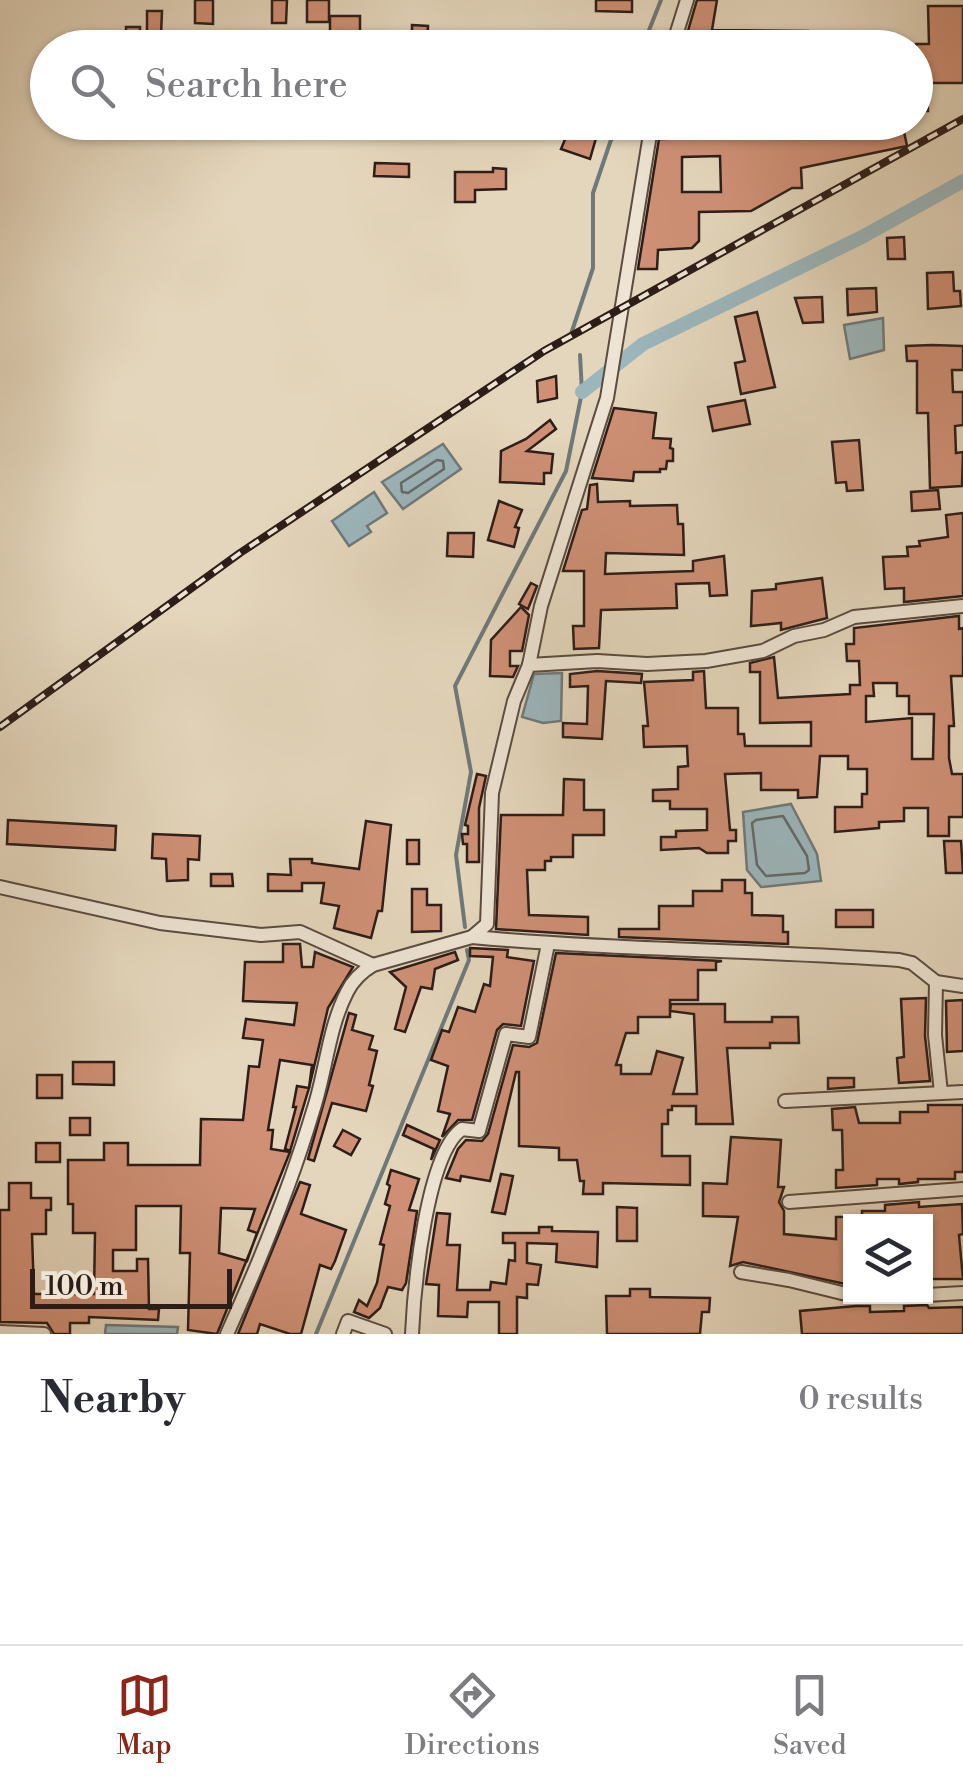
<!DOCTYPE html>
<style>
:root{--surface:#fff;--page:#f2f2f3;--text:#2b2b33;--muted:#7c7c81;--line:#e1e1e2;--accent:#8f2418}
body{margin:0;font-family:"Libre Bodoni",serif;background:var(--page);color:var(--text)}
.controls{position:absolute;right:30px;bottom:30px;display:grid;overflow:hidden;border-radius:0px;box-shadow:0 2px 8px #0004}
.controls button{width:90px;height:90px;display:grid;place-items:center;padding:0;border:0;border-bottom:2px solid var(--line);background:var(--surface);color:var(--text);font:50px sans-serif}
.scale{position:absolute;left:30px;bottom:25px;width:202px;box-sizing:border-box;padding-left:10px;border:5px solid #2d1d18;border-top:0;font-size:28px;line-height:35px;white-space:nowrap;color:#2d1d18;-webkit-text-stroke:8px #ede4d3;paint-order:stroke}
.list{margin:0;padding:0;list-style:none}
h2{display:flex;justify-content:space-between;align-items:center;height:130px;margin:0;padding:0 40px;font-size:42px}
h2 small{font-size:32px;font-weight:400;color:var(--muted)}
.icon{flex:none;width:55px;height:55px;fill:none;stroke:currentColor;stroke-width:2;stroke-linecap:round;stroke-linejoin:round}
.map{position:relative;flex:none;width:963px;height:1334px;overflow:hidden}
.search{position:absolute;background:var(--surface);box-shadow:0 2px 8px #0004;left:30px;right:30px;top:30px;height:110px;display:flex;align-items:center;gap:25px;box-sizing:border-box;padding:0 35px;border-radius:55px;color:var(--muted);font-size:38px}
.sheet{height:310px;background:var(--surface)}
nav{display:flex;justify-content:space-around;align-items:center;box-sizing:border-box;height:140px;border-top:2px solid var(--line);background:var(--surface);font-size:28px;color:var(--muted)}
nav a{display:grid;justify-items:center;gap:5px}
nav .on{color:var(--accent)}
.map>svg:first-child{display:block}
.water{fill:#9bb6bc;stroke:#6f797a;stroke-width:2.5}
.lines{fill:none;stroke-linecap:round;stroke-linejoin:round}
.shore{stroke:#646a6a;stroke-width:2.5}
.stream{stroke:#6f797a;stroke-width:4}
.canal{stroke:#9bb6bc;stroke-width:14}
.building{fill:#cf9076;stroke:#2d1d18;stroke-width:2.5;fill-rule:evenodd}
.minor-casing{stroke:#5b4b41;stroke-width:16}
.minor{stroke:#ede4d3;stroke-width:12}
.rail-casing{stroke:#2d1d18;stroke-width:8}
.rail{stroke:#ede4d3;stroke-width:4;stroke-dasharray:11;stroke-linecap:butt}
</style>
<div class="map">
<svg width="963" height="1334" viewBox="0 0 963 1334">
<rect width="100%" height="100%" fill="#e4d6bc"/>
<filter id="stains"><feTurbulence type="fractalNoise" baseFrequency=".002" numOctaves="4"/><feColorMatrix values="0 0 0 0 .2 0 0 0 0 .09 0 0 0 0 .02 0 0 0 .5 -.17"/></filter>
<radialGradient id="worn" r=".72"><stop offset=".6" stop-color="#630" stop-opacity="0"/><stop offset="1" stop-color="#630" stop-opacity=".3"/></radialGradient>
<g class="water">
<polygon points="883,318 884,350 850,359 844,325"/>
<polygon points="443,444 461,469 403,509 382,482"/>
<polygon points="374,492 387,513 367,526 371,532 349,546 332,521"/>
<polygon points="562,673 561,721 543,723 522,717 534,674"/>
<polygon points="791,804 817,854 821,881 761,887 747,870 743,812"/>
<polygon points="106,1325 178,1327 177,1334 105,1334"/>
</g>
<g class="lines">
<g class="shore">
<polygon points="437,460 443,461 444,469 408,493 402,492 401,483"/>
<polygon points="783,816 807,856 809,870 805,873 766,876 757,865 752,823 756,820"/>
</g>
<g class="stream">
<polyline points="642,48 661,0"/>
<polyline points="571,334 593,268 593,193 617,122"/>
<polyline points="465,927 456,855 471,772 455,686 566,471 582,392 580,355"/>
<polyline points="316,1334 469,960 467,950"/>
</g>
<polyline class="canal" points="582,392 643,344 862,237 963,181"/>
</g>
<g class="building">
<polygon points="195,0 213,0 213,24 195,23"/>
<polygon points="272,0 287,0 286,23 272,23"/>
<rect x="307" y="0" width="22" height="22"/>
<polygon points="596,0 632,0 632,12 596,11"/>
<polygon points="697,0 717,0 712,30 808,31 809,48 683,48"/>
<polygon points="928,6 963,6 963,83 927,83 928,111 916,111 916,44 929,44"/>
<polygon points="147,11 162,11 161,35 147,34"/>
<rect x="330" y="16" width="30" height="32"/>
<polygon points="412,25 428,26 427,44 412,44"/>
<rect x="126" y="27" width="14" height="21"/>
<path d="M797,122H902L907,146L801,168L802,188H792L751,211L699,212V241L692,248L658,250L657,269H638L659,139L800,136ZM720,156L721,192H682V157Z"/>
<polygon points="569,130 596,138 590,159 561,149"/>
<polygon points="375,163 409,164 409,177 374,176"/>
<polygon points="493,168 506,169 506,189 475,190 475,202 455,202 455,172 493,172"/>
<polygon points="904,237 905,259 888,259 887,238"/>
<polygon points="953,272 954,291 960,291 961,306 928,309 927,273"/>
<polygon points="876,288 877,312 848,315 847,289"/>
<polygon points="822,297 823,322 803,323 795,298"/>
<polygon points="757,312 775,387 741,394 735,363 745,361 735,317"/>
<polygon points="932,345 963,346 963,370 952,370 953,392 963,392 963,425 955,426 956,453 963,452 962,486 930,488 928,413 917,413 917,361 907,361 906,346"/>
<polygon points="556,376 557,398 538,402 537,381"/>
<polygon points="745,400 750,424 713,431 708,407"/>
<polygon points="614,408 656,413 653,438 671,439 670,448 673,449 673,461 667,461 666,469 660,469 660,472 634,472 633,481 592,478"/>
<polygon points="550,420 556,429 527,451 553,454 551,473 544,473 544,484 500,482 501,451 526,439"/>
<polygon points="859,440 863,490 847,491 846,482 836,483 832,442"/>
<polygon points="597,484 598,502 630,501 630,506 677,505 678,524 683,524 684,555 606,553 605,574 693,571 693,561 724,556 727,595 710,596 709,583 676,584 677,608 601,610 599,648 574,649 573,626 584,626 584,571 563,571 582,510 587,509 590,485"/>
<polygon points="938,490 940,509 912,511 911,492"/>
<polygon points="499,501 522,510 515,527 519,528 514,547 488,540"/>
<polygon points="963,513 963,596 904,602 904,588 885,589 883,557 908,556 907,547 920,546 919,541 948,537 946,515"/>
<polygon points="448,533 474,533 473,557 447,556"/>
<polygon points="822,578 827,618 781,630 781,623 751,626 752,591 776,589 776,584"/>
<polygon points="531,583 537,586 528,609 519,604"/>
<polygon points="521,607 529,615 522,651 510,651 510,666 518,666 513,677 490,676 491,640"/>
<path d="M959,616V629L963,628V676H951L954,726H949V758L952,774H963V817H949V836H928V808H904V821L879,822V828L835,832V807H862V794H867V769H848V756H820L817,797L798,798V790H761V773L725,774L730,830H736V841H728V853H707L699,848L661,850V837H676V831L707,830V809H670V801H653V790L678,789V767L688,766L687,746L644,747L643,726H648L644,682L693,680V672L704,671L706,708H738V734H744L745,746H811V722L760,723V672H750V663L774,657L778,698L850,694V685H860L859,661H847L846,644H854V628ZM873,683H897V696H909V714H934L933,759H912V718L866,722V696H874Z"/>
<polygon points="597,671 642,674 641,683 606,681 602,739 563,737 563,723 587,724 588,686 570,687 570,674"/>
<polygon points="477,774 486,776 479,808 479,862 467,862 467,844 463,844 462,834 468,834 468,826 465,825"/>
<polygon points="564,779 584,780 584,810 604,810 604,835 573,835 573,857 551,857 551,861 545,861 545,870 527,870 529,915 588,917 588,935 496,929 501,815 563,815"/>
<polygon points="8,820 116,826 115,850 7,844"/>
<polygon points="366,821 391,825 382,911 378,911 371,938 334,928 339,906 321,903 324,883 302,883 302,891 268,891 268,874 291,875 290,859 312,859 312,863 359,869"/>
<polygon points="153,834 200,836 199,860 188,859 188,880 167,881 166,859 152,858"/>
<rect x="407" y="840" width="12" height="24"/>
<polygon points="944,841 961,841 963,873 946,873"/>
<polygon points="211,874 232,874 233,886 211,886"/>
<polygon points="722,880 745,880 745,893 752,893 752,915 783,916 783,932 788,932 788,944 619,937 619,929 659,929 659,906 693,906 693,891 722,891"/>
<polygon points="412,889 427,889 427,905 441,905 441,931 412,932"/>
<rect x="836" y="910" width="37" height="17"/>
<path d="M283,944H300L302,967H313L315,952L353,967L328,1008L309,1088L312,1065L280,1060L268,1130H273L271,1149L290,1152L217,1334L188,1330L190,1253H180L181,1206H136V1250H113V1271H137V1259H148L149,1309H159L158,1320L89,1317V1323H70V1334H54L47,1323L0,1322V1210H9V1183H31V1198H51V1210H46V1234H32L34,1294H94L95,1233H73V1204H68V1160H104V1143H128V1165H200L201,1119L243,1120L249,1066L259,1067L263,1040L243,1038L246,1019L294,1025L297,1003L243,1001L245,962H283ZM221,1208L255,1209L248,1230L257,1233L247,1261L219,1253Z"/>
<polygon points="470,948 508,950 507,957 534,961 521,1026 503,1024 497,1030 472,1120 458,1120 442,1137 450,1114 438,1111 448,1066 431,1060 442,1030 449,1032 458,1007 475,1012 484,984 490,986 493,957 470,956"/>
<polygon points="455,952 458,960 435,969 432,989 421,987 405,1032 395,1029 406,987 390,972"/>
<polygon points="556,953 722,961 716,962 716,970 698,970 698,1000 670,1000 670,1017 638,1017 638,1033 626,1033 616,1065 621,1065 621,1074 651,1074 657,1051 683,1058 673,1094 697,1094 694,1014 670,1011 671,1004 725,1004 725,1022 772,1022 772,1017 798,1017 799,1043 770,1043 770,1048 727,1048 733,1124 696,1124 696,1106 672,1106 672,1110 668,1110 668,1124 662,1124 662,1156 690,1156 690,1185 603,1183 603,1194 583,1194 584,1181 580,1181 577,1160 559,1160 559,1148 519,1146 519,1072 516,1072 490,1181 461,1176 460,1181 446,1178 458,1149 466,1140 482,1141 488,1134 513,1045 529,1047 537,1043"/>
<polygon points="926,998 925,1036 930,1081 899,1083 897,1058 904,1057 901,999"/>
<polygon points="963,1000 963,1051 947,1052 946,1001"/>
<polygon points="349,1013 356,1015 352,1030 373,1036 369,1049 377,1051 369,1085 373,1086 366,1111 332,1103 314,1161 308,1159"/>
<polygon points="73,1062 114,1062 114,1085 73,1084"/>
<rect x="37" y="1075" width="25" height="23"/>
<polygon points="828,1078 854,1078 854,1087 828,1089"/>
<polygon points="297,1086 309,1088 290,1151 285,1149 296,1107 293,1107"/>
<polygon points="928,1105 963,1105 963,1172 955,1172 955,1179 918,1179 918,1182 899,1184 899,1179 877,1179 877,1185 836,1188 836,1170 843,1170 842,1130 833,1130 832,1109 855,1107 859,1123 900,1123 900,1112 928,1112"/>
<rect x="70" y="1118" width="20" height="17"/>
<polygon points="407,1125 440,1140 431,1160 434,1149 403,1135"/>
<polygon points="343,1130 360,1139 351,1155 334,1146"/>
<polygon points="731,1137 781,1140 778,1187 784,1187 779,1202 784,1211 784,1234 836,1239 836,1217 850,1217 850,1285 743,1262 730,1266 738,1217 703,1216 703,1183 727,1184"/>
<rect x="36" y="1143" width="24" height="19"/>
<polygon points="391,1170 419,1179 409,1210 417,1211 406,1283 402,1290 388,1287 380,1308 369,1318 354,1312 359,1300 367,1306 377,1283 384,1245 380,1244 390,1206 385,1204 390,1186 387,1184"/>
<polygon points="501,1174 513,1176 505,1214 492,1212"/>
<polygon points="300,1182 310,1185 301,1214 346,1230 335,1261 331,1269 320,1265 301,1334 290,1334 260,1324 257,1334 238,1334"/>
<polygon points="919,1202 919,1207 962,1204 963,1234 959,1235 963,1279 926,1279 926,1222 862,1222 862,1211 885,1211 885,1205"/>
<polygon points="617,1207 637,1208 637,1241 617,1241"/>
<polygon points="437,1213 450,1214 447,1245 460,1245 457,1290 490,1290 491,1282 506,1284 509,1260 515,1261 515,1243 503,1243 503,1233 539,1233 539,1227 552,1227 552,1231 598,1232 597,1267 556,1262 557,1244 527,1243 527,1263 541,1265 538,1285 527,1284 527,1298 517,1297 517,1334 499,1334 499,1302 468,1302 467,1317 438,1316 439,1285 426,1284"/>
<polygon points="630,1289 650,1289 650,1297 710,1298 709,1312 702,1312 700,1334 607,1334 606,1296 630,1296"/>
<polygon points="927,1305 929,1308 963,1307 963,1334 802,1334 800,1311 856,1306 870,1306 870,1312 904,1311 904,1306"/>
</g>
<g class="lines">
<defs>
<g id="minor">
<polyline points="672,48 687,0"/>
<path d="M963,606L854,617L824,630L794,636L763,651L706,661L647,664L597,661L529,665L514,701L492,793L487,924L472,937C614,950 757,950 899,960L912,963L936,982L963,986"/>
<polyline points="529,665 541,606 607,398 652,122"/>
<polyline points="0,887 160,923 261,935 300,932 373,965"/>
<polyline points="936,982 935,1035 941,1093"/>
<polyline points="785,1101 963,1092"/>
<polyline points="789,1202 963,1189"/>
<polyline points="741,1272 789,1280 850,1295"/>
<polyline points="926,1295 963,1293"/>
<polyline points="858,1296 909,1296"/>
<polyline points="0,1332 44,1334"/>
<path d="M227,1334C260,1261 290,1188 313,1111C326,1072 328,1029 347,992C353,980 361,972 373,965L472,937"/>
<polyline points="343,1334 348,1321 385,1334"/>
<path d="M412,1334C414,1290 426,1154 462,1129L479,1131L506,1034L529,1037L548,944"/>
</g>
</defs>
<use href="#minor" class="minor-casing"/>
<use href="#minor" class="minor"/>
<defs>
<polyline id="rail" points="0,727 240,553 544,351 963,119"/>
</defs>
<use href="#rail" class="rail-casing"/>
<use href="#rail" class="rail"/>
</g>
<rect width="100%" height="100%" filter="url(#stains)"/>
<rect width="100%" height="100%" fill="url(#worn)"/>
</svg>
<div class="controls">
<button><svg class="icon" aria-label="layers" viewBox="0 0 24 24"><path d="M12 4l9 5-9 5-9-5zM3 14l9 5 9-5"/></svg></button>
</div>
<div class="scale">100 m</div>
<div class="search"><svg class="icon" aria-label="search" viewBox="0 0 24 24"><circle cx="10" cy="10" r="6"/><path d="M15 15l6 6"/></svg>Search here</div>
</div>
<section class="sheet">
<h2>Nearby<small>0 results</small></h2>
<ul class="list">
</ul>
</section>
<nav>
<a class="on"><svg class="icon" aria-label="map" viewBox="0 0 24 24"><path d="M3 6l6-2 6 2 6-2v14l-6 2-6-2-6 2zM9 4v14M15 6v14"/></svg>Map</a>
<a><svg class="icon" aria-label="directions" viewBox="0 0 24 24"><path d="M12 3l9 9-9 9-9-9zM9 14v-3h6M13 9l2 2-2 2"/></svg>Directions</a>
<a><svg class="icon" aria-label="saved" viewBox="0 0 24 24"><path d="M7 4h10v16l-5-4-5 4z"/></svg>Saved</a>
</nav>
